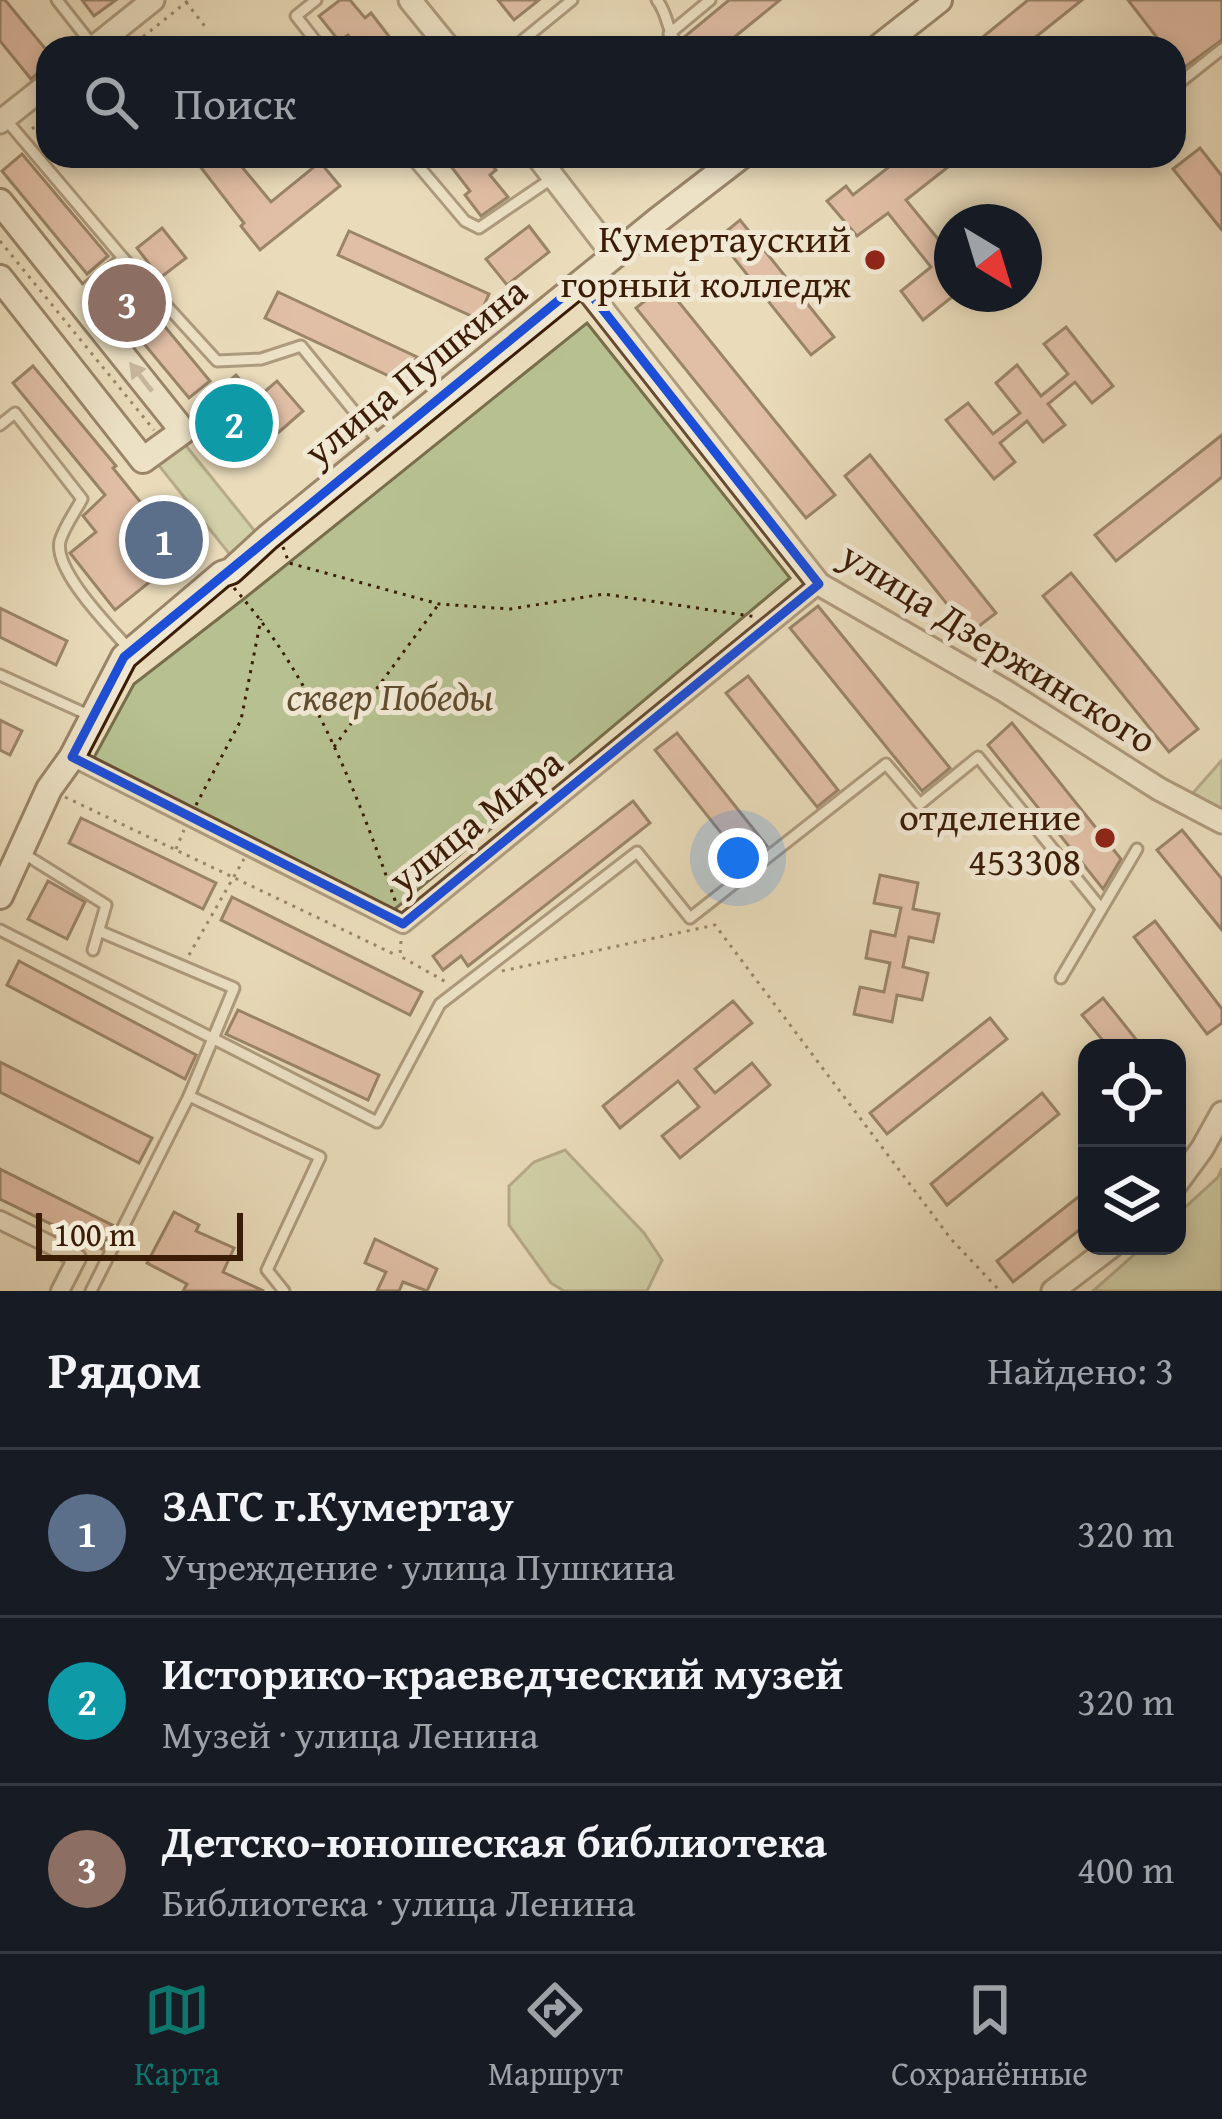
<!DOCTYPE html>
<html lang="ru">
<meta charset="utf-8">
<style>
:root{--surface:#171b24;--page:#242831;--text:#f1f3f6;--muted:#9ea1a6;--line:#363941;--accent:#0f766e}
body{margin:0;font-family:"Gentium Book Plus",serif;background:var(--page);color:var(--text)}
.controls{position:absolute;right:36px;bottom:36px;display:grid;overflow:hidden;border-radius:24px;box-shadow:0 6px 18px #0003}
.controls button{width:108px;height:108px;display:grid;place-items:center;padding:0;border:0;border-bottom:3px solid var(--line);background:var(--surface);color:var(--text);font:60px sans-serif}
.compass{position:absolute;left:934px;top:204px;width:108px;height:108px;border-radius:50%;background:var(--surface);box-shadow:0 6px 18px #0003;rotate:142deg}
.scale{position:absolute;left:36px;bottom:30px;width:207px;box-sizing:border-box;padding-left:12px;border:6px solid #3b1c06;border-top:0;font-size:33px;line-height:42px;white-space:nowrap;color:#3b1c06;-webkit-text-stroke:9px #f1e8d3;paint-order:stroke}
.you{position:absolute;left:738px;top:858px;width:42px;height:42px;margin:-30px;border:9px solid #fff;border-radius:50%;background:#1a73e8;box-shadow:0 0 0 18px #1a73e833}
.badge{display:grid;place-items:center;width:78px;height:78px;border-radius:50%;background:var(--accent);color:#fff;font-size:39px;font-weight:700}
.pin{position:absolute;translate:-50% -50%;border:6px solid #fff;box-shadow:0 3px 12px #0006}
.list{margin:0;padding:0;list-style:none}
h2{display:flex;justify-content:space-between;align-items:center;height:156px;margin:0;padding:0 48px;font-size:51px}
h2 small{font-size:39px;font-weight:400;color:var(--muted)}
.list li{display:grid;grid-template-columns:78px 1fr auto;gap:36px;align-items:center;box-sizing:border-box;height:168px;padding:0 48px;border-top:3px solid var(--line)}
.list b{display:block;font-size:45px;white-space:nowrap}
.list p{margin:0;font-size:39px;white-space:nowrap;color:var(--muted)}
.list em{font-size:39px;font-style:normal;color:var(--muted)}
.icon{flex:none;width:66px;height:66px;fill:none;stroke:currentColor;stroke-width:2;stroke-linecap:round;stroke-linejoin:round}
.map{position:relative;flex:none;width:1222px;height:1291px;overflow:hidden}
.search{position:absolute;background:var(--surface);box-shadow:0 6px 18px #0003;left:36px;right:36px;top:36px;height:132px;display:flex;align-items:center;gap:30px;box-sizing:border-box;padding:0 42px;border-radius:36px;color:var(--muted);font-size:45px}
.sheet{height:660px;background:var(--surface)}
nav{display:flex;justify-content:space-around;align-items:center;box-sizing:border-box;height:168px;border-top:3px solid var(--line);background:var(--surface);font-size:33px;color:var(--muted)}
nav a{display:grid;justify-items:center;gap:6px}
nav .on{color:var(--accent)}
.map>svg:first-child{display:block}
.green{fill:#b6c090;stroke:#786e4b;stroke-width:3}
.building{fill:#d79b8d;stroke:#3b1c06;stroke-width:3}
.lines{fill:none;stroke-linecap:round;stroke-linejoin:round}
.service-casing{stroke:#674c33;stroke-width:15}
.minor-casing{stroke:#674c33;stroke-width:22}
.tertiary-casing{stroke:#674c33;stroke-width:27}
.secondary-casing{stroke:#3b1c06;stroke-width:30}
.path{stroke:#3b1c06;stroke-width:3;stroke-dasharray:3 6;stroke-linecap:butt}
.service{stroke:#f1e8d3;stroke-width:9}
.minor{stroke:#f1e8d3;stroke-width:16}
.tertiary{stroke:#f1e8d3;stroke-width:21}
.secondary{stroke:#f1e8d3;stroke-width:24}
.oneway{fill:#9f8c77}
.marked{fill:none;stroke:#1d4ed8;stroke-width:9;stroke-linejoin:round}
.poi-dot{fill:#8f2418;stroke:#f1e8d3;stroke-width:4.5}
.labels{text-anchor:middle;stroke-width:10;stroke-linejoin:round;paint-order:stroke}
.poi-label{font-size:39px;fill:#3b1c06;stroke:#f1e8d3;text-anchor:end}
.street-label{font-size:39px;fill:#3b1c06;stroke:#f1e8d3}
.park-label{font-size:39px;font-style:italic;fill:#604d2f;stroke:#f1e8d3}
</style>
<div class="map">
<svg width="1222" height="1291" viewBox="0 0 1222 1291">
<rect width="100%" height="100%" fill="#eadcbb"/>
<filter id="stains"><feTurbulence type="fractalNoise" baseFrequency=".00167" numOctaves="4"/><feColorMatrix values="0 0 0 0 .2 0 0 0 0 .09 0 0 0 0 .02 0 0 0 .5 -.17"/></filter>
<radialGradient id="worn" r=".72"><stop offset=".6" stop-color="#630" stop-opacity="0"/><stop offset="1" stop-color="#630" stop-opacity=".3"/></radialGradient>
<g class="green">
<polygon points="587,323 790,578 389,914 90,765 134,684 245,598"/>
<polygon points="183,442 258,535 231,556 157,463"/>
<polygon points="1222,760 1222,811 1193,793"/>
<polygon points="565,1150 644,1233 662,1260 647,1291 564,1291 551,1283 509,1225 509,1186 534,1162"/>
<polygon points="1222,1168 1222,1291 1093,1291 1144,1246 1177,1246 1177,1215 1218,1177"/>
</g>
<g class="building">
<polygon points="0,0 5,0 48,52 48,64 31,79 0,41"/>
<polygon points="82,0 116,0 94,16"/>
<polygon points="340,0 350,0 365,18 371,13 398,48 358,48 348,35 339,41 319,16"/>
<polygon points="498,0 539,0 514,20"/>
<polygon points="729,0 780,0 721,48 689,48 683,38"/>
<polygon points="1028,0 1082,0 1022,48 993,48 984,36"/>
<polygon points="1128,0 1222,0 1222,40 1182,69 1174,59 1174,48 1165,48"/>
<polygon points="1200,148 1222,176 1222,230 1173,169"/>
<polygon points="22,154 108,256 87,274 2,171"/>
<polygon points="192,156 233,156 271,202 320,162 340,186 260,250 241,226 244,223"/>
<polygon points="443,156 485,156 496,170 490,175 508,197 481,216 465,195 470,191"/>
<polygon points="903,156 962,156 906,200 952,256 952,297 923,320 901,291 931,267 888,213 857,236 827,201 846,186 853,195"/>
<polygon points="740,220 834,337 811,355 718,238"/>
<polygon points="529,226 549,252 507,285 486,259"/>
<polygon points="162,228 186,258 160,278 137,248"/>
<polygon points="349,231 489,294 478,319 338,255"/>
<polygon points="665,285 835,495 806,518 636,308"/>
<polygon points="132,287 210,381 189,398 111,304"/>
<polygon points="278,292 417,357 404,383 265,318"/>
<polygon points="1066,327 1113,386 1092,403 1075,382 1048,404 1065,425 1043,442 1027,421 1000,443 1015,462 994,479 946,420 968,403 993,434 1020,413 996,383 1017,365 1041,396 1068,374 1044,344"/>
<polygon points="33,366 116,466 113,468 183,555 115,610 70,553 96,532 83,516 105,495 13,383"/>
<polygon points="236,375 256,399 277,381 303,411 279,432 267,417 226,448 212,429 228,417 211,396"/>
<polygon points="1222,435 1222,477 1116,561 1095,535"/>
<polygon points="870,455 996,613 970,633 845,476"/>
<polygon points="1071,573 1198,729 1169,752 1043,596"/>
<polygon points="818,606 950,768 922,791 790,628"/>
<polygon points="0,608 67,641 56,665 0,637"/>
<polygon points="748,676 838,790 817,807 726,693"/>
<polygon points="0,720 22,731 10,755 0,750"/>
<polygon points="1012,723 1121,859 1103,889 988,745"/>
<polygon points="677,733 767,846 745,863 655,750"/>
<polygon points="633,801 650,823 468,966 461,956 443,970 433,956"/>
<polygon points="81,818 216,883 203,909 69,843"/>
<polygon points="1182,830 1222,879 1222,930 1157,850"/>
<polygon points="880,875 918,883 913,909 939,914 933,942 909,937 903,967 928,973 922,1000 897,995 892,1022 854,1014 860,987 884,992 890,963 866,958 871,931 895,936 901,908 874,903"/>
<polygon points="48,881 85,902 67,939 28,919"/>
<polygon points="232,897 422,992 410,1015 221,920"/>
<polygon points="1155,921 1222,1009 1222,1023 1207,1034 1134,937"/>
<polygon points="19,961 196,1055 185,1079 7,985"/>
<polygon points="1103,998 1143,1048 1109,1048 1082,1015"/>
<polygon points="733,1001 752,1023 695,1069 715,1093 752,1063 770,1085 680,1158 662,1136 699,1107 678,1081 620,1128 603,1106"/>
<polygon points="238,1010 379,1075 368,1100 226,1034"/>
<polygon points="990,1018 1007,1039 887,1134 870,1113"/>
<polygon points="0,1062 152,1138 139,1163 0,1092"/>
<polygon points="1042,1093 1059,1114 947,1205 931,1184"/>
<polygon points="0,1169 114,1226 102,1249 0,1199"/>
<polygon points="1087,1190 1087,1224 1013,1282 997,1261"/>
<polygon points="174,1212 199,1225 196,1231 234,1248 223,1272 264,1291 183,1291 187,1284 147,1263"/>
<polygon points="375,1239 437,1269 427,1291 403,1282 399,1291 377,1291 386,1272 365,1263"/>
</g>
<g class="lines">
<defs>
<g id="service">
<polyline points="57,0 94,47"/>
<polyline points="316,0 296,16 321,48"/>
<path d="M657,0C669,15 666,31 679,48"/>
<polyline points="669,34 710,0"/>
<polyline points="523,40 572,0"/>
<polyline points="1174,87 1222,49"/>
<polyline points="7,121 123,258 217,361 261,359 301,346 379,442"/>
<polyline points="410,156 465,221 479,228 554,177"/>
<polyline points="77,296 123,258"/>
<path d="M0,425L15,413L82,499C75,512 64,527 60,541C53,571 112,629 131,651"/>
<polyline points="0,675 93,717"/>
<polyline points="21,852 106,905 93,950"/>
<polyline points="0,930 377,1122 440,1004 637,852 690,918 886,764 920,804 978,757 1100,907"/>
<polyline points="1061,978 1137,849"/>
<polyline points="189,1096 320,1157 267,1270 284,1291"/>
<polyline points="91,1291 189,1096 234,988 99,931"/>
</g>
<g id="minor">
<polyline points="72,757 403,924 819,584"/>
<polyline points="0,1220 77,1258 60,1291"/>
</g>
<g id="tertiary">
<polyline points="410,0 449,48"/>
<polyline points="93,48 153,0"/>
<polyline points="0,122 48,84"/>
<polyline points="537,156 614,256"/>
<polyline points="581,282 819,584 1005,691 1159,789 1222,822"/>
<polyline points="1177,1183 1202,1149 1222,1113"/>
<polyline points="1053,1291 1112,1246"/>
</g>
<g id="secondary">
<polyline points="878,48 939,0"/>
<polyline points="0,202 183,431 143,460 0,278"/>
<polyline points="0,896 49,789 72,757 124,657 222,574 231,571 268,537 658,220 741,156"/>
</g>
</defs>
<use href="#service" class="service-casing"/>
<use href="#minor" class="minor-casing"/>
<use href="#tertiary" class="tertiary-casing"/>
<use href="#secondary" class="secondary-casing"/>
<g class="path">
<polyline points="186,2 207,29"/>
<polyline points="129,48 189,0"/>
<polyline points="32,129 48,116"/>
<polyline points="0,241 154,430"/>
<polyline points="283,547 289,563 439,604 510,609 604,594 757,617"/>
<path d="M234,588C313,677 356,791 396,903"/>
<polyline points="334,747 438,605"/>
<polyline points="65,797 398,956"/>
<polyline points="196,805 241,720 261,619"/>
<polyline points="176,849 184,830"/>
<polyline points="401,941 400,956 446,982"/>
<polyline points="189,955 244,859"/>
<polyline points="502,971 715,925 951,1239 1000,1291"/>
</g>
<use href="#service" class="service"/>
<use href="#minor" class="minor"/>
<use href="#tertiary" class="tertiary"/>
<use href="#secondary" class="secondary"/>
</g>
<defs><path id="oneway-solid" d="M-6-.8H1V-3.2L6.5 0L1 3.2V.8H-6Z" transform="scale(3)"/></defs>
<use class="oneway" href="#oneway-solid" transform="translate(141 377) rotate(-128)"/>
<path d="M0 0H1222V1291H0ZM581,282L819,584L403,924L72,757L124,657Z" fill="#eadcbb" fill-opacity=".55" fill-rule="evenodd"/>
<path class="marked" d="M581,282L819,584L403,924L72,757L124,657Z"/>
<g class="poi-dot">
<circle cx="875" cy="260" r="12"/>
<circle cx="1105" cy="838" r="12"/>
</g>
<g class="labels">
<g class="poi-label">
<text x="851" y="252">Кумертауский<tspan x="851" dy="45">горный колледж</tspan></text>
<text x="1081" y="830">отделение<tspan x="1081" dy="45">453308</tspan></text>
</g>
<g class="street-label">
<text transform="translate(415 371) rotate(-39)" y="14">улица Пушкина</text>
<text transform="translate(999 647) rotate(32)" y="14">улица Дзержинского</text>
<text transform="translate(475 820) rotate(-38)" y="14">улица Мира</text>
</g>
<g class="park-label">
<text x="390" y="710">сквер Победы</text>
</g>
</g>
<rect width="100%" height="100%" filter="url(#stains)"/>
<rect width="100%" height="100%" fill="url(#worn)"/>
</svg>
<div class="controls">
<button><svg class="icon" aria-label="locate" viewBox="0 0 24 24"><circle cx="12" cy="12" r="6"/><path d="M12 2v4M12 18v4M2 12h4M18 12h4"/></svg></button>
<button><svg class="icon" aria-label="layers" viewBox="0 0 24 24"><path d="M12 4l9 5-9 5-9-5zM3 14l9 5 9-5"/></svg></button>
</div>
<svg class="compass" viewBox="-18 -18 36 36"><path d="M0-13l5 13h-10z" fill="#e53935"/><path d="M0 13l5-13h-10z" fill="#9ea1a6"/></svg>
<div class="scale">100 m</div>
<div class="you"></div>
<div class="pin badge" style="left:164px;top:540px;background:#5c6f8a">1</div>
<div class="pin badge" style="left:234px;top:423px;background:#0f9aa8">2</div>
<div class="pin badge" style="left:127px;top:303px;background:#8d6e63">3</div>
<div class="search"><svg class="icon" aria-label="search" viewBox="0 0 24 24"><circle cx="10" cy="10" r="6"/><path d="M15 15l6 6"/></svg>Поиск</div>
</div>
<section class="sheet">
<h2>Рядом<small>Найдено: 3</small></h2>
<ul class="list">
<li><span class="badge" style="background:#5c6f8a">1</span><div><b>ЗАГС г.Кумертау</b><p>Учреждение · улица Пушкина</p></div><em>320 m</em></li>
<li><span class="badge" style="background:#0f9aa8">2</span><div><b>Историко-краеведческий музей</b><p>Музей · улица Ленина</p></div><em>320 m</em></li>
<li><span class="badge" style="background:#8d6e63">3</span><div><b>Детско-юношеская библиотека</b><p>Библиотека · улица Ленина</p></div><em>400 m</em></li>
</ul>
</section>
<nav>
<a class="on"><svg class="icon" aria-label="map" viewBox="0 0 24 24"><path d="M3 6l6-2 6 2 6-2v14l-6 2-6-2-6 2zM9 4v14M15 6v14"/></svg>Карта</a>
<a><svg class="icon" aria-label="directions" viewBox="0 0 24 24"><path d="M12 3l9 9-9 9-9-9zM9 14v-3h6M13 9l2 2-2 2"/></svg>Маршрут</a>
<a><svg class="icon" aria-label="saved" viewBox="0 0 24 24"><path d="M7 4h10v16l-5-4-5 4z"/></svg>Сохранённые</a>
</nav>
